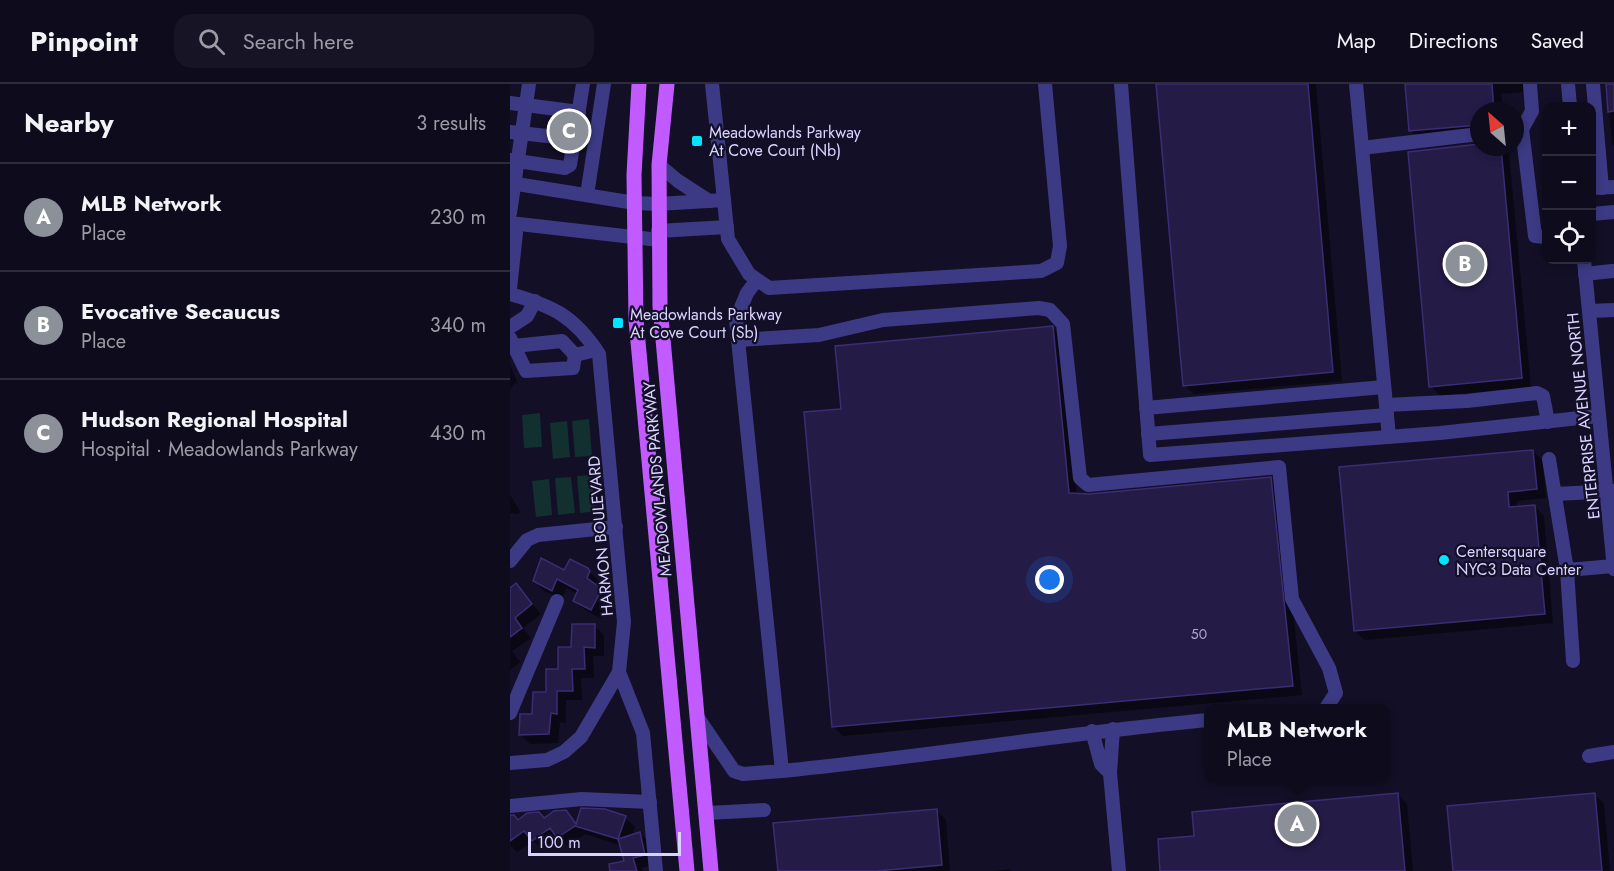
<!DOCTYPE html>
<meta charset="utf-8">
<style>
:root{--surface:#0e0b1c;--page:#171425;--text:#f1f3f6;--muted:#9b9ba3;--line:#2e2b3b;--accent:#8c9099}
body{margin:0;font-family:Jost,sans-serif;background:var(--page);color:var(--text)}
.controls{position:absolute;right:18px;top:18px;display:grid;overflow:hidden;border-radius:12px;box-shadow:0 3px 9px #0003}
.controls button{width:54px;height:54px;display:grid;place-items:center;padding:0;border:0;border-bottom:2px solid var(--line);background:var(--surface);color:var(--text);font:30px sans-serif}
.compass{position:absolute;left:960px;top:18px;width:54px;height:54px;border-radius:50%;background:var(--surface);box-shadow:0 3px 9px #0003;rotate:333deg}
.scale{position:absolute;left:18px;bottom:15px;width:153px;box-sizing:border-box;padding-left:6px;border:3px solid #d9d4ff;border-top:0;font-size:16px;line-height:21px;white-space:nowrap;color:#d9d4ff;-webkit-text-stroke:4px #130f26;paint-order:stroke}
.you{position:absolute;left:540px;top:496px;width:21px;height:21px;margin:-15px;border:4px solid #fff;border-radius:50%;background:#1a73e8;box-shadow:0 0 0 9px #1a73e833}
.badge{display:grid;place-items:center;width:39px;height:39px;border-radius:50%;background:var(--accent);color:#fff;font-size:20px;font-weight:700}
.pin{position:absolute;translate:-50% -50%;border:3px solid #fff;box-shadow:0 2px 6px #0006}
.popup{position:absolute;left:694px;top:620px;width:186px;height:78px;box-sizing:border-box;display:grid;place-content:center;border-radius:12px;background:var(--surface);filter:drop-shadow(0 2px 4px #0005);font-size:20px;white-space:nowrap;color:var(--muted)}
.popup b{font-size:22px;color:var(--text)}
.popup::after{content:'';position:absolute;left:50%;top:100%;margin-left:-12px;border:12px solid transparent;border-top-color:var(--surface)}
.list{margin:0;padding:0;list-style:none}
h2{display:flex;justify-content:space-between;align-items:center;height:78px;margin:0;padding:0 24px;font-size:26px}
h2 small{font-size:20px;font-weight:400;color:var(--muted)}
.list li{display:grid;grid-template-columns:39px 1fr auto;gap:18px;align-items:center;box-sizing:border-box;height:108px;padding:0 24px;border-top:2px solid var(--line)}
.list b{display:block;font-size:22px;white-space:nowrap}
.list p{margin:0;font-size:20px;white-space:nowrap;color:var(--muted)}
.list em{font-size:20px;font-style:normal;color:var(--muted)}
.icon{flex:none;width:33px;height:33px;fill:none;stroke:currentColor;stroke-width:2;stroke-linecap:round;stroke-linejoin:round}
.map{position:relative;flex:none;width:1104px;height:787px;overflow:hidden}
header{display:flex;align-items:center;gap:36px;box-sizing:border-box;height:84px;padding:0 30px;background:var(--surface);border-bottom:2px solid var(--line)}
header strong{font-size:28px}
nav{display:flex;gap:33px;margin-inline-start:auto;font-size:21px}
.search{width:420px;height:54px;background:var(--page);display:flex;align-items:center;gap:15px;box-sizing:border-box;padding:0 21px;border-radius:18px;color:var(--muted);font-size:22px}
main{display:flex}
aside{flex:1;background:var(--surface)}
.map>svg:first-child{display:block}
.grass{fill:#12302f}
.shadow{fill:#0007}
.building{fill:#241b47;stroke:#3b2d73;stroke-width:1.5}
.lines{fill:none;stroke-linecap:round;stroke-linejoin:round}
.minor{stroke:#3d3a85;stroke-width:14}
.major{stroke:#c25bff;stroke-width:15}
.poi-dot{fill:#00e5ff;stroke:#130f26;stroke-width:2}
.labels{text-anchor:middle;stroke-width:4.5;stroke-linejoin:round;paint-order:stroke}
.number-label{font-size:14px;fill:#aca6d1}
.poi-label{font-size:16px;fill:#d9d4ff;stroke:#130f26;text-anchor:start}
.street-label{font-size:16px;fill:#d9d4ff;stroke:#130f26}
</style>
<header>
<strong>Pinpoint</strong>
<div class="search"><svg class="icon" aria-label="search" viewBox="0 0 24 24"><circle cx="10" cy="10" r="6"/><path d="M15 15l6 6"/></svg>Search here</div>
<nav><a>Map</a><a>Directions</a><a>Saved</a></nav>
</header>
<main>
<aside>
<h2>Nearby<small>3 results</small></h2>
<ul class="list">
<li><span class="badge">A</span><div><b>MLB Network</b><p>Place</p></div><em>230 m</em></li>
<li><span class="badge">B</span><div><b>Evocative Secaucus</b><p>Place</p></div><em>340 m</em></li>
<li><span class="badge">C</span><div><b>Hudson Regional Hospital</b><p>Hospital · Meadowlands Parkway</p></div><em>430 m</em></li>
</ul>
</aside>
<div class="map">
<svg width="1104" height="787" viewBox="0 0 1104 787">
<rect width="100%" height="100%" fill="#130f26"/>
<g class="grass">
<polygon points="30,329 32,363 14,364 12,331"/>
<polygon points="79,335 82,372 65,373 62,337"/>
<polygon points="57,337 60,373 43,375 40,339"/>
<polygon points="84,391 87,427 70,429 67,392"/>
<polygon points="61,393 65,429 48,431 45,394"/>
<polygon points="39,395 42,431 26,433 22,397"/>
</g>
<g class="shadow">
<polygon points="647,0 806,0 832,297 684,310 674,301"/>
<polygon points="896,0 1016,0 1013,8 991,10 993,27 969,27 969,50 910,56 900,46"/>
<polygon points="1097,0 1104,0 1104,62 1102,60"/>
<polygon points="969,61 993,63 999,69 1021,303 930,312 921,302"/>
<polygon points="542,243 552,253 567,411 760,394 770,404 792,611 333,652 323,643 332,326"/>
<polygon points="0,281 8,300 5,299 0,306"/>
<polygon points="1023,367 1033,377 1036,414 1007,417 1007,424 1024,422 1034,432 1043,539 855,556 845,547"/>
<polygon points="0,411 10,427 8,430 0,429"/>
<polygon points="77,485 89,498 86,503 101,515 91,535 75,526 65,517 68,510 56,504 52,515 34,507 25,497"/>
<polygon points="6,501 31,530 13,544 21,554 2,567 10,578 0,586 0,508"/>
<polygon points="84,542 94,551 94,572 83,572 84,594 71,594 72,616 56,616 56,639 50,638 48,659 20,660 10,650 62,564"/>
<polygon points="1084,710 1094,720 1100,787 944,787"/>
<polygon points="888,711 897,720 903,787 652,787 686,753"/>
<polygon points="426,726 436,736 440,787 269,787"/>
<polygon points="55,727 67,740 95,727 115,734 125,743 122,752 130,750 140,759 144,780 132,784 133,787 102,787 115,778 112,762 75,750 58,763 49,754 32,766 23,757 7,768 0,761 0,732 9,738 35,735"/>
<polygon points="500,785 502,787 483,787"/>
</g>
<g class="building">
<polygon points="646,0 798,0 823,288 673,302"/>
<polygon points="895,0 982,0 984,27 969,27 969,41 899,47"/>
<polygon points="1096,0 1104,0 1104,27 1098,28"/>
<polygon points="969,60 969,63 991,63 1012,294 919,303 898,68"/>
<polygon points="543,242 559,409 579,410 761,393 783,602 322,643 294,328 331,325 325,262"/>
<polygon points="1023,366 1027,405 998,408 999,423 1025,421 1035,530 844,547 829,383"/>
<polygon points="31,474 54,486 60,475 78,484 80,487 77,494 92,505 81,526 63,517 68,506 47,495 42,507 23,497"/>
<polygon points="6,499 22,520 5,534 12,544 0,553 0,504"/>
<polygon points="62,540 85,540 85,564 74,563 75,585 62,585 63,607 47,607 47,630 41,629 39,650 9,651 10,630 22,630 23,608 36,608 36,585 48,585 48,563 61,563"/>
<polygon points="888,709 895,787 650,787 648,755 684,752 682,728"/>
<polygon points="1085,709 1092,787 943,787 937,722"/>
<polygon points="71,724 95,725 116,732 108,755 65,742 47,754 40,744 22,757 14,747 0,757 0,731 4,731 8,736 17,729 29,728 34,734 44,727 56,726 66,740"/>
<polygon points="427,725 432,781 367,787 268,787 263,739"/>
<polygon points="130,748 135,771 123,774 127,787 100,787 99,780 114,777 108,755"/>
</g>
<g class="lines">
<g class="minor">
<polyline points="202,0 218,155 239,190 259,204 531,187 547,179 550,162 535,0"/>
<polyline points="611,0 640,371 930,349 1088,332"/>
<polyline points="846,0 879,353"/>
<polyline points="1058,0 1060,22"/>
<polyline points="1083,0 1092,104"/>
<polyline points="0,19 69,28"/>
<polyline points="1012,45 1022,27 1020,0"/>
<polyline points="1005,46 1012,45 1025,152 1036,153"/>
<polyline points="0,48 65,55"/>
<polyline points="852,64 969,50"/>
<polyline points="0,76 55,84 60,81 73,0"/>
<polyline points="149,81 168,97 199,117"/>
<polyline points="0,99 125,119 148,120 214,116"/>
<polyline points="1082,104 1104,103"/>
<polyline points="77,111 94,0"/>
<polyline points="0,129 19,0"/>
<polyline points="1082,130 1104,128"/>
<polyline points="0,139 149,156"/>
<polyline points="0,141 6,149 0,205"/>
<polyline points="148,147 217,143"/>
<polyline points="1074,176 1104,485"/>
<polyline points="1075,190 1102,187"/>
<path d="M0,210C43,222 64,232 89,270L114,538L109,588L71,653L54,668L37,676L0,679"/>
<polyline points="1079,227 1104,226"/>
<polyline points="0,243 17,232 25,217"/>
<polyline points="0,254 16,287 63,284 65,271 86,266"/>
<polyline points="228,256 309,251 373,236 529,224 540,226 553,240 570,394 578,401 769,383 782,515 819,584 826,609 816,624"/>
<polyline points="4,262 52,257 65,271"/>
<polyline points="876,321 957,317 1027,309 1033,312 1038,338"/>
<polyline points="636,324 874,303"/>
<polyline points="638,350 877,331"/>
<polyline points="1039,375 1057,486 1104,482"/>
<polyline points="1045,410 1104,407"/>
<polyline points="0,477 17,456 28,451 106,443"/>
<polyline points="1057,486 1063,577"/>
<polyline points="109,588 133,649 146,787"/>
<polyline points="0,629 47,517"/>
<polyline points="188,634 224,687 233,690 272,687 226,236 237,209 247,196"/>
<polyline points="582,647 591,680 600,689 603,645"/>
<polyline points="1079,672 1104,668"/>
<path d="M272,687C414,673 556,649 698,636"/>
<polyline points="600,689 609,787"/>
<polyline points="0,722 72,715 140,718"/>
<polyline points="197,729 254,726"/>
</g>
<g class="major">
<polyline points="129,0 124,91 126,236 177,787"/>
<polyline points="157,0 149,81 150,222 201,787"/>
</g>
</g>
<g class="poi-dot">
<rect x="181" y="51" width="12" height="12" rx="3"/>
<rect x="102" y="233" width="12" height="12" rx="3"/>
<circle cx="934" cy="476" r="6"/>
</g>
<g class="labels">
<g class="number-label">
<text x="689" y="555">50</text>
</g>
<g class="poi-label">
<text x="199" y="54">Meadowlands Parkway<tspan x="199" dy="18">At Cove Court (Nb)</tspan></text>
<text x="120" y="236">Meadowlands Parkway<tspan x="120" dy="18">At Cove Court (Sb)</tspan></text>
<text x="946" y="473">Centersquare<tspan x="946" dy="18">NYC3 Data Center</tspan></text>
</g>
<g class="street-label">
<text transform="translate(1073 332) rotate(-96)" y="6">ENTERPRISE AVENUE NORTH</text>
<text transform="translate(147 395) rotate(-95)" y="6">MEADOWLANDS PARKWAY</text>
<text transform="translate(90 452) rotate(-95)" y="6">HARMON BOULEVARD</text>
</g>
</g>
</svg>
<div class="controls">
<button>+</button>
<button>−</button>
<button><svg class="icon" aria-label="locate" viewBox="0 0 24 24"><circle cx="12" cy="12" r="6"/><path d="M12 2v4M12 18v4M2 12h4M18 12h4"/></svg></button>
</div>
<svg class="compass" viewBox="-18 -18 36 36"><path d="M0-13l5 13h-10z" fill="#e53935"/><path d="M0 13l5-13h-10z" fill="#9b9ba3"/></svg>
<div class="scale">100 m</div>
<div class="you"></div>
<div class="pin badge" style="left:787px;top:740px">A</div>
<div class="popup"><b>MLB Network</b>Place</div>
<div class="pin badge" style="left:955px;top:180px">B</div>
<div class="pin badge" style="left:59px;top:47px">C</div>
</div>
</main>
